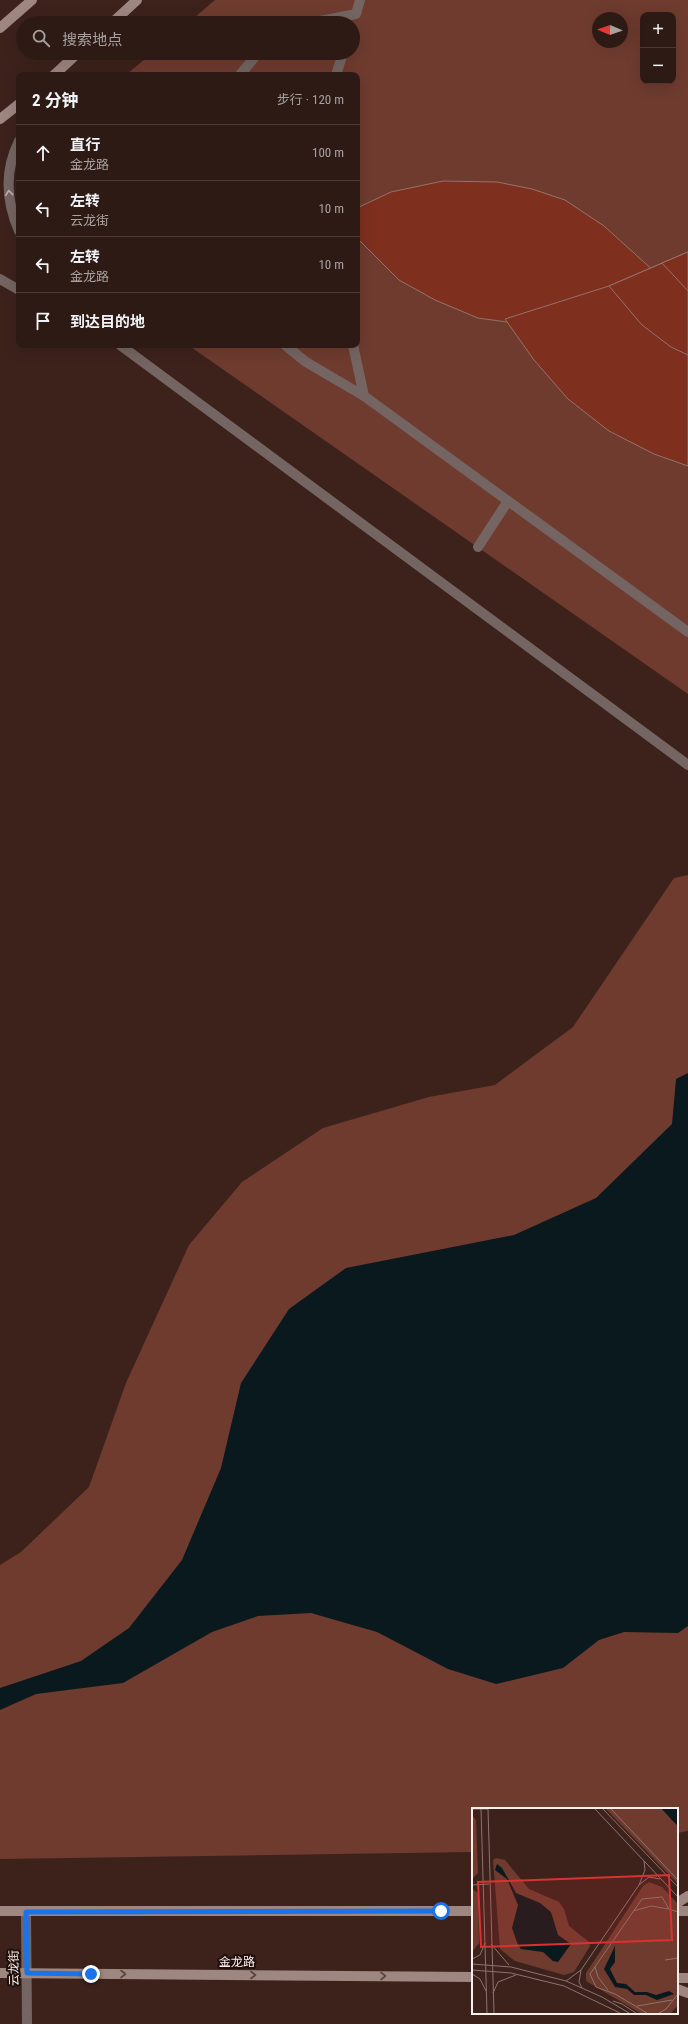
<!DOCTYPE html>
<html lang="zh">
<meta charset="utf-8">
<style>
:root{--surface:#2e1a15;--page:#36231e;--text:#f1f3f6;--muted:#a7a1a0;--line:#493834}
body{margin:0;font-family:"Roboto Condensed","Noto Sans SC",sans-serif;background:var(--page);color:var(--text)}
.controls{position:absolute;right:12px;top:12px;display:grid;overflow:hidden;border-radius:8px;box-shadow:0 4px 16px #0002}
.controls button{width:36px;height:36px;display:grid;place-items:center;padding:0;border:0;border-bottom:1px solid var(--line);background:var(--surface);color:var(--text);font:20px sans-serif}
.compass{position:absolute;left:592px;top:12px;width:36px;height:36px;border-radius:50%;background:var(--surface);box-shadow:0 4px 16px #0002;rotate:272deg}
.stop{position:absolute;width:12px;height:12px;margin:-9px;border:3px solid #1a73e8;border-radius:50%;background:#fff}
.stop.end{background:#1a73e8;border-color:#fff;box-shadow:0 1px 4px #0008}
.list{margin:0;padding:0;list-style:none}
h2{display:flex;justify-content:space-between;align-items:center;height:52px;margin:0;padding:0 16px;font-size:17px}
h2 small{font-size:13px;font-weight:400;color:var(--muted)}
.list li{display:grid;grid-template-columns:26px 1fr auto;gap:12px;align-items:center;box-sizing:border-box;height:56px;padding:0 16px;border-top:1px solid var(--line)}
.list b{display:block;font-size:15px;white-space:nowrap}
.list p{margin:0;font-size:13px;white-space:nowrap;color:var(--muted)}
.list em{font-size:13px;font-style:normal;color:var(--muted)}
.icon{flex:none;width:22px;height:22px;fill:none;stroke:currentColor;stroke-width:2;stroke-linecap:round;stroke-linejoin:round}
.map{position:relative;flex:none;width:688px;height:2024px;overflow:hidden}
.search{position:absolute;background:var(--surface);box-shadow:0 4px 16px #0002;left:16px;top:16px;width:344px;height:44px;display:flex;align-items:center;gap:10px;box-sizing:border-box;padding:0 14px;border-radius:22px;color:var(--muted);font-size:15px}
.panel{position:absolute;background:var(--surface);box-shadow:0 4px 16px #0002;left:16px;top:72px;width:344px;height:276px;border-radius:8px}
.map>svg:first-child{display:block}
.green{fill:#6f3b2f;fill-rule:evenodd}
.water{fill:#0a191d}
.building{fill:#7e2f1e;stroke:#94736b}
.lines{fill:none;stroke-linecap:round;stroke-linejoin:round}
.lane{stroke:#746562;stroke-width:10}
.street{stroke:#746562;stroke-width:10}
.secondary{stroke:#9e8681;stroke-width:10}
.oneway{stroke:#c0b0ad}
.oneway2{stroke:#564541}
.route{stroke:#1a73e8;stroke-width:5}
.labels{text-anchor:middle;stroke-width:4;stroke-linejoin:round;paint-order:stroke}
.street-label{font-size:12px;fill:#feeeea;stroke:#1c0f0d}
.inset-road{fill:none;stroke:#8a746e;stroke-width:1}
.view{fill:#d83232;fill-opacity:0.15;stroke:#d83232;stroke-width:2}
.inset-edge{fill:none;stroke:#feeeea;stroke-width:2}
</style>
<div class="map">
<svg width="688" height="2024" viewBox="0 0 688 2024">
<rect width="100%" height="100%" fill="#3d221c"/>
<g class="green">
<path d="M215,0H688V694L188,345H357V75H126L152,53H353V23H188ZM643,15H673V81H643ZM598,18H622V42H598Z"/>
<polygon points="688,875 688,1831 677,1833 677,1809 473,1809 473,1852 0,1859 0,1565 21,1552 89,1487 126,1383 189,1245 242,1182 323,1128 429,1097 495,1085 573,1027 674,878"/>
</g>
<polygon class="water" points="688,1073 688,1626 678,1633 624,1632 599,1640 563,1668 496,1684 448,1669 377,1632 311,1613 258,1616 212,1632 123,1683 36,1694 0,1710 0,1688 81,1661 129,1628 182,1560 221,1468 241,1383 289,1309 346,1268 514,1235 596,1198 672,1124 676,1079"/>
<g class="building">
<polygon points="443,181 497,182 532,189 565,200 604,226 666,282 669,291 666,298 646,309 609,321 571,326 521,324 478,318 435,300 399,280 357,238 357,208 391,192"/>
<polygon points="688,252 688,466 654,454 609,431 568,399 534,360 505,319 609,286"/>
<polygon points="688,252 688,355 671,347 642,325 609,286"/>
<polygon points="688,252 688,291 662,263"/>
</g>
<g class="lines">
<g class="lane">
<polyline points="310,23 356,14 360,0"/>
<polyline points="240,75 258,53"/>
<polyline points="336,75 343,53"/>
<polyline points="285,345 306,362 364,396 688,632"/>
<polyline points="353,345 364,396"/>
<polyline points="478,547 508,501"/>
</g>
<g class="street">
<path d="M19,141C4,171 6,201 19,231"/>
<polyline points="0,279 19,290"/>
<polyline points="120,345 688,765"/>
<polyline points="26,1912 27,2024"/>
</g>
<g class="secondary">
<polyline points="112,23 137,0"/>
<polyline points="0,28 32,0"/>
<polyline points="54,75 78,53"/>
<polyline points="0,119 19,104"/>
<polyline points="677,1903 688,1896"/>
<polyline points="0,1911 473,1911"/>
<polyline points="677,1911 688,1911"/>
<polyline points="0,1973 473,1977"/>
<polyline points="677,1978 688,1978"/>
<polyline points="677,1989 688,1993"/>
</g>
</g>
<defs><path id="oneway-chevron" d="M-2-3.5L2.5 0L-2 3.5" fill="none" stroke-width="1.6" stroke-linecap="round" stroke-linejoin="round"/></defs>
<use class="oneway" href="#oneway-chevron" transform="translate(9 193) rotate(-96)"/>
<g class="oneway2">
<use href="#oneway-chevron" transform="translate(123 1974)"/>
<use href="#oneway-chevron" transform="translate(253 1975)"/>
<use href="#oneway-chevron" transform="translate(383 1976)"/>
</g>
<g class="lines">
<polyline class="route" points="91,1974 27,1973 26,1912 441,1911"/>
</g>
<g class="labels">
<g class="street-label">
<text x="237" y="1966">金龙路</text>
<text transform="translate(14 1968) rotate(-91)" y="4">云龙街</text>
</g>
</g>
<g transform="translate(472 1808)">
<rect width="206" height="206" fill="#3d221c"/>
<path d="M134,1H190L206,18V76ZM0,7L4,12L6,65L0,71ZM24,50L33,52L57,81L87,94L92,101L97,118L117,134L118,138L102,164L92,167L43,153L28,141L21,52ZM177,74L190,79L206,96V197L199,205H168L114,173V165L171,78ZM0,81L6,85L7,135L0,144Z" fill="#6f3b2f"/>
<path d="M190,1H206V18L200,12ZM25,56L30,60L44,85L68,95L79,104L86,127L99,136L86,154L81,153L71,144L49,141L46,137L40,120L46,97L35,71L23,62ZM143,138V154L138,161L145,175L154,176L163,184H175L184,187L197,183L202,186L185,192L174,187H162L155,181L143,179L132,161Z" fill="#0a191d"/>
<path class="inset-road" d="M0,1H16M9,1L15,205M16,1L22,205M123,1L206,89M131,1L206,79M139,1L206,72M172,53L173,62L167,77L177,69L188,71M0,77L17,76M161,103L179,98L197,101M19,136L37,157M0,151L8,147L13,135M193,152L206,150M0,156L39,159L94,173L130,189L157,205M123,159L126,169L136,182M0,162L39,165L92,178L148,205M109,162L167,77M0,166L8,171L14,183M94,173L109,162L107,174L110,180M21,185L26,174L44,167M141,193L150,196L164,205M165,198L200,192M175,205L143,186L124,179L118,166L170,91L190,89L197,101L206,104M187,205L194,201L206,186"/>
<path class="view" d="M197,67L200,132L9,139L6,74Z"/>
<rect width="206" height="206" class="inset-edge"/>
</g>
</svg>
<div class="controls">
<button>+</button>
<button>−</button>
</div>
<svg class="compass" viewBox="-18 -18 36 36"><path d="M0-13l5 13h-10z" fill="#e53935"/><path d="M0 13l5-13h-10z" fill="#a7a1a0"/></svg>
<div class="stop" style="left:441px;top:1911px"></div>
<div class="stop end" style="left:91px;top:1974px"></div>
<div class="search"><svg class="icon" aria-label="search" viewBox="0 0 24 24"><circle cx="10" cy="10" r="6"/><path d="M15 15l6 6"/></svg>搜索地点</div>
<section class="panel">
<h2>2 分钟<small>步行 · 120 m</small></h2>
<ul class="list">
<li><svg class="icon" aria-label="ahead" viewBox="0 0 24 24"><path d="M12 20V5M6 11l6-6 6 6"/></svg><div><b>直行</b><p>金龙路</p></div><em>100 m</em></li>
<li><svg class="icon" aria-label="left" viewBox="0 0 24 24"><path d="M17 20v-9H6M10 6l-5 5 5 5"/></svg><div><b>左转</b><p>云龙街</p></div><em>10 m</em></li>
<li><svg class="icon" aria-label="left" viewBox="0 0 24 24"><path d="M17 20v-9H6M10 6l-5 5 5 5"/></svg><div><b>左转</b><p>金龙路</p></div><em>10 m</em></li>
<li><svg class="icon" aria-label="arrive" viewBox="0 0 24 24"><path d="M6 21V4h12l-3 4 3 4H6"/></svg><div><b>到达目的地</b></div></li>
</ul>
</section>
</div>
